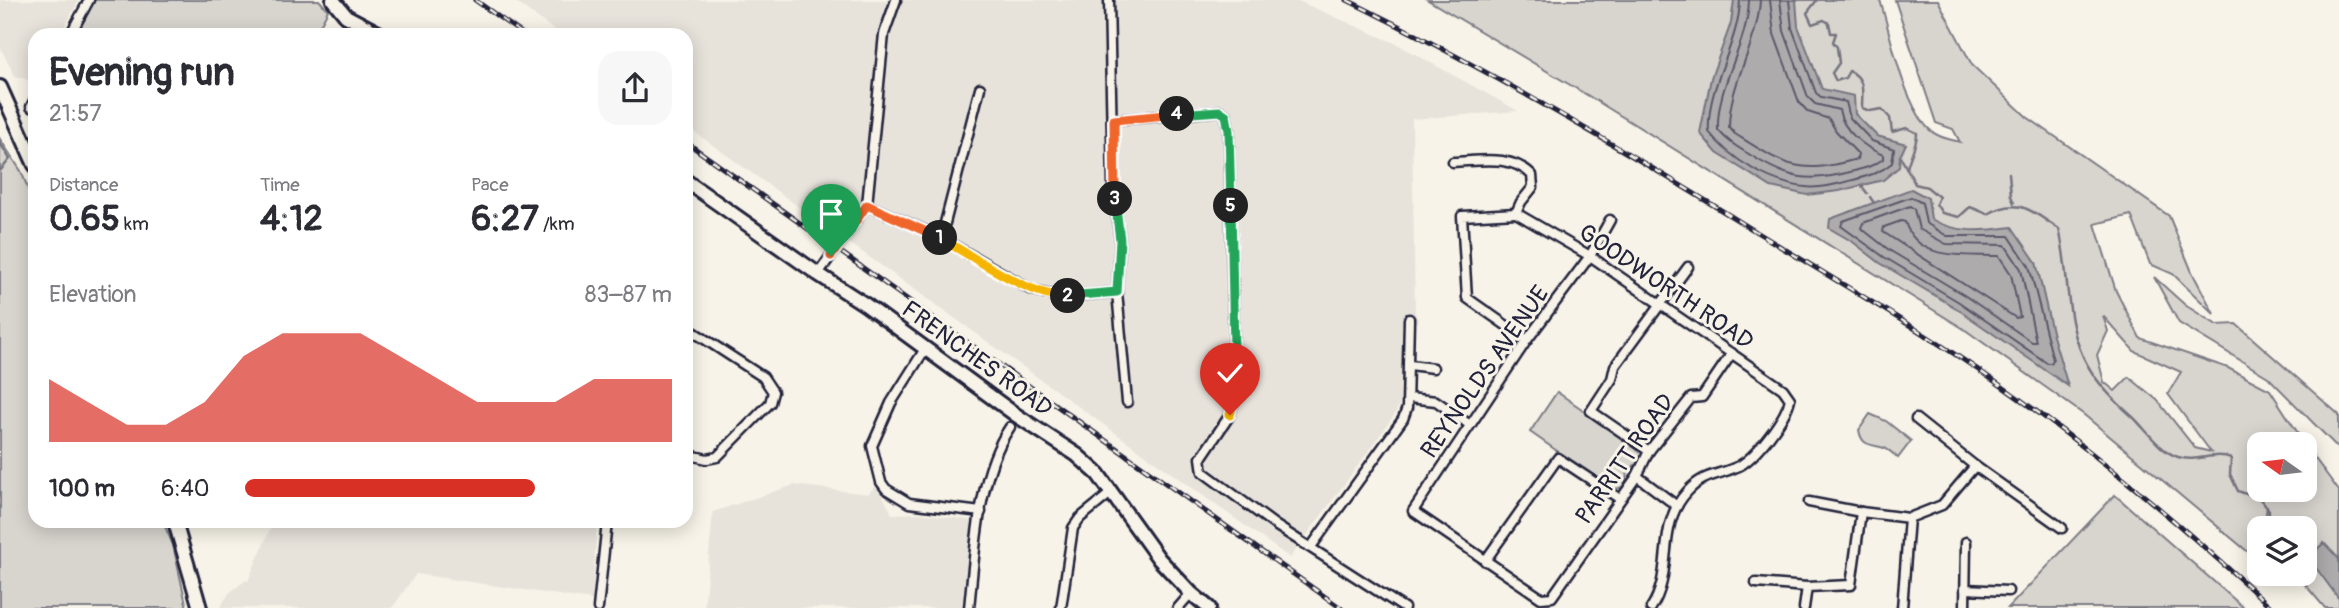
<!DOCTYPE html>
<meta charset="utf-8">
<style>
body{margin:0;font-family:Pangolin,sans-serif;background:#f7f7f7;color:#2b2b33;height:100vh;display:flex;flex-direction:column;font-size:26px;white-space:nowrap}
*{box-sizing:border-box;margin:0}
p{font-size:23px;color:#7c7c81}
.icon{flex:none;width:38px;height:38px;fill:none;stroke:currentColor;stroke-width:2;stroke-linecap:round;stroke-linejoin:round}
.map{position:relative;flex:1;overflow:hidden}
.details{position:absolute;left:28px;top:28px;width:665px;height:500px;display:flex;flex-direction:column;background:#fff;border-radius:21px;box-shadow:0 4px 18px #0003}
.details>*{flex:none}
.needle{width:46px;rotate:284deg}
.fabs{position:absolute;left:2247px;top:432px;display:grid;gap:14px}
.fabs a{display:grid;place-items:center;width:70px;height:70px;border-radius:14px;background:#fff;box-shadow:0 4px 18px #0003;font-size:35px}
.pin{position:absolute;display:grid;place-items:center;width:60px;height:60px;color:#fff;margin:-72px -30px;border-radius:50% 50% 50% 0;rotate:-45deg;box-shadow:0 0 7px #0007}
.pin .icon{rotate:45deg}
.km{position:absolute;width:35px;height:35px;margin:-18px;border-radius:50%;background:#222;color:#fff;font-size:19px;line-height:35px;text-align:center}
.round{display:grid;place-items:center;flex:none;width:74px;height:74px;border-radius:21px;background:#f7f7f7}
.head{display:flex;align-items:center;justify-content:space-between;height:119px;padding:0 21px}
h1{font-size:38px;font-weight:700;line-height:52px}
.figures{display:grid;grid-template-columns:repeat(3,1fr);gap:10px;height:119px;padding:7px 21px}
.figures div{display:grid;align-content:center}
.figures b{font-size:35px;font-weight:700}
.figures small{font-size:19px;font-weight:400}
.figures p{font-size:19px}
.chart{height:196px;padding:14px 21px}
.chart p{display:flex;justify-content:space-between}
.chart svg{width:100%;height:126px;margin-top:7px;fill:#d93025;opacity:.7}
ul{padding:0 21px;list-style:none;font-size:23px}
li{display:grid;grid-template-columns:112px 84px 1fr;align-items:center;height:52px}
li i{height:18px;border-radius:9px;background:#d93025}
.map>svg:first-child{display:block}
</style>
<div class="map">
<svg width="2339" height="608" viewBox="0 0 2339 608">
<rect width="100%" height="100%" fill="#f7f3e8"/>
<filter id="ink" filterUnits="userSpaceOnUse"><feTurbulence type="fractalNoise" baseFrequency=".0143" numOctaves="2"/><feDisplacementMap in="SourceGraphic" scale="14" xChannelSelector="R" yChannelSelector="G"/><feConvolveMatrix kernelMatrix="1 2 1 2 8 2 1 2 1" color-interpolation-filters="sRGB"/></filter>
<g filter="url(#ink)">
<!-- built -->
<g fill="#e7e3db">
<polygon points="0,0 79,0 60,35 35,35 34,84 23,78 16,78 0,47"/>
<polygon points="513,0 1296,0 1397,44 1518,111 1412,119 1415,313 1419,322 1402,323 1402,398 1395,414 1368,452 1290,558 686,126 686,35 561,35"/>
<polygon points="877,484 892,514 921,513 975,521 965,608 704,608 713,512 794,485 868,494"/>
<polygon points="273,522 597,522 592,600 416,574 392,608 220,608 229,593 246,580 248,581"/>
</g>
<!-- green -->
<g fill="#d8d5cf" stroke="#7d7c85" stroke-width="2" fill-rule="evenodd">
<polygon points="94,0 319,0 328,10 315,35 74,35"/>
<path d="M1428,0H1880C1892,39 1901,94 1926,126C1935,137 1948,139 1960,142L1953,129L1936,123L1895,0H1938L1972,65L2027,117L2169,216L2192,272L2214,314L2173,274L2150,264L2131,215L2095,224L2116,291L2140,338L2228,368L2270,390L2305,444H2259V490H2305V445L2339,491V608H2325L2296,574H2305V528H2271L2267,505L2264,528H2259V561L2083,414L1964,329L1592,98ZM2103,316L2134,351L2181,372L2168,394L2211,452L2195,448L2157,400L2129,377L2115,391L2104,382L2097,355L2108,331Z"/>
<polygon points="0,139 21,171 35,206 35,522 163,522 173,545 187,608 0,608"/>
<polygon points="2154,277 2185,305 2217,325 2236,324 2337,413 2339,415 2339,449 2268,377 2179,323"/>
<path d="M1557,392L1642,450C1643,462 1636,462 1630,470C1626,474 1626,482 1623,487L1613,490L1530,432Z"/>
<path d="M1870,414L1886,421L1911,441L1898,458C1894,455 1889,449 1884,448C1871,444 1862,447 1859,430Z"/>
<polygon points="2115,495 2244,608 2008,608"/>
</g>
<!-- water -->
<g fill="#aeabad" stroke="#76747f" stroke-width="2">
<polygon points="1734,0 1796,0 1798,26 1822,89 1854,96 1855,114 1877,136 1906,144 1900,156 1899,167 1883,180 1839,191 1807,195 1771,187 1717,153 1700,133 1711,78 1731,23"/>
<path d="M1911,189L1928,198L1931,219C1958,234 1982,231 2012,227L2036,262L2053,336L2068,386L1956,308L1880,263L1853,242L1829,228L1830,219Z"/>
<polygon points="2324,543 2339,559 2339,599 2308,557"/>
</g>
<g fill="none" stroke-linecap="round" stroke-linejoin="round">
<!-- shore -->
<g stroke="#5a5969" stroke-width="2">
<path d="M1740,0C1739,45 1706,86 1709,132C1731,160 1770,183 1805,187C1820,189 1839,184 1853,180C1868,176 1880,173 1892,163L1894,149L1872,141L1850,118L1846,102L1821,97L1816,93L1792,28L1789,0"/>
<path d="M1749,0C1748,45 1716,85 1718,130C1728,142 1739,148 1752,156C1790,180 1810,183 1854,171C1865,168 1874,166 1883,159V155C1864,147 1843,131 1839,110L1815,104L1808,97L1784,31L1780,0"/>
<path d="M1760,0C1758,44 1729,83 1729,127L1735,134C1785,165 1797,176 1857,159L1858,154L1836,131L1829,119L1808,112L1799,102L1774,34L1770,0"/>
<polygon points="1911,197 1922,203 1926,223 1947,236 2009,236 2029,266 2053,360 2051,363 2047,363 1959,302 1884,257 1841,226 1843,221"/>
<polygon points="1910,206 1914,209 1919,229 1946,244 2005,245 2021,269 2036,342 2032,342 1964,295 1889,250 1861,228 1863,223"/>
<path d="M1901,221L1905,222C1918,263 1967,254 1999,256L2011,274L2020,317L2016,318L1883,232L1884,227Z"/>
</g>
<!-- stream -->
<g stroke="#76747f" stroke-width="2.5">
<path d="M1817,0L1807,13L1812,24L1824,20L1829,23L1831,33H1836L1833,42L1837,47L1839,63L1832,73L1836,81L1845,78L1849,71C1866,78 1862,92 1862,108L1870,111L1882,109L1890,118L1892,132L1907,128L1917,133C1917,146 1909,156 1907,169"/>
<polyline points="0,143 10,159 0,171"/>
<path d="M1900,156L1915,184L1927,187L1939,197L1936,204L1942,213L1959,217L1970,207L1988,214C2019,196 2033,212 2059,229C2070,273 2064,326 2088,366C2100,387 2116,402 2134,418C2147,431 2160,451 2178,457C2197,463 2214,451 2231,458L2230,474L2238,491L2260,499L2269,510L2268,528"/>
<polyline points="2009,173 2011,196 2014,203"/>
<polyline points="1861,185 1867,193"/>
<polyline points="1870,197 1874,203"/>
</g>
<!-- street casing -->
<g stroke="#22223b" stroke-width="13">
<g id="street">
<polyline points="1109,0 1113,187 1120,240 1117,292 1127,402"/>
<polyline points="70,35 89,0"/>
<polyline points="31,107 35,99"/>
<polyline points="1113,120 1220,111 1226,115 1229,131 1235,394 1230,415 1201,458 1203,472 1275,525 1404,608"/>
<path d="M1453,162C1480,161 1511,154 1532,175L1533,187L1521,202L1516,213L1590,256L1783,389L1790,399C1786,418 1756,457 1739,466C1718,476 1704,473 1687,492C1655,527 1675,572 1651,608"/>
<polyline points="867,205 937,236 1030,289 1061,297 1117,292"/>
<polyline points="1516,213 1462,216 1467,298 1527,340"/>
<polyline points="1610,220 1590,256 1527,340 1413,511 1541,598 1552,597 1637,476 1649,451 1691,398 1702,397 1732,353"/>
<polyline points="937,236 945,223 980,88"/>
<polyline points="818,274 867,205 884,34 896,0"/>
<polyline points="686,327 763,377 773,392 770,403 717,457 707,459 686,454"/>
<polyline points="925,349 891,403 872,446 881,482 886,489 909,503 981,512"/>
<polyline points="1410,365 1433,368"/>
<polyline points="1409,398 1436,401 1470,425"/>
<polyline points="1916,419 1975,466 2062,528"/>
<polyline points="1649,451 1591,411 1612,379 1615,366 1688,267"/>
<polyline points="1637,476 1677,506"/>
<polyline points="1809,502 1861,512"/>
<polyline points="1311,547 1403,419 1407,408 1409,319"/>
<polyline points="1485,561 1558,458 1620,499"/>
<polyline points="1756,583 1807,587"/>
<polyline points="1965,589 2008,591"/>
<polyline points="598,608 607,522"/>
<path d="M969,608C975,551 978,474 1010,427"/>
<polyline points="1061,608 1073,528 1080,518 1112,492"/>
<polyline points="1178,608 1191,593"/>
<polyline points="1804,608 1807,587 1851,585 1861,512 1909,518"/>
<polyline points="1902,608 1909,518 1942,505 1975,466"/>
<polyline points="1965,608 1966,542"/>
</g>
</g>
<!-- secondary casing -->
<g stroke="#22223b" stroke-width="18">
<g id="secondary">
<polyline points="333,0 346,16 382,35"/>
<polyline points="686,181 818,274 866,305 1016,415 1077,455 1098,474 1159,559 1191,593 1209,608"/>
</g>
</g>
<!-- primary casing -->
<g stroke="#22223b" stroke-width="18">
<g id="primary">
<polyline points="0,87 35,165"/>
<polyline points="175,522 200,608"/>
</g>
</g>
<!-- street -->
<use href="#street" stroke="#f7f3e8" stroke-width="8"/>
<!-- secondary -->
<use href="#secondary" stroke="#f7f3e8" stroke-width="12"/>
<!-- primary -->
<use href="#primary" stroke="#f7f3e8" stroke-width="12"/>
<!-- rail casing -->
<g stroke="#22223b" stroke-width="5">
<g id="rail">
<polyline points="475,0 524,35"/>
<path d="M1347,0C1488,69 1622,148 1755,231C1823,273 1893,313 1959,357C2071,431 2174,518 2272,608"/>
<polyline points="686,142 1341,608"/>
</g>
</g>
<!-- rail -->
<use href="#rail" stroke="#f7f3e8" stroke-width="2.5" stroke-dasharray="8" stroke-linecap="butt"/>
</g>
</g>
<g fill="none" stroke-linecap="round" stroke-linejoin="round" filter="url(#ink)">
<!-- split-1 casing -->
<g stroke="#fff" stroke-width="14">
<polyline id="split-1" points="831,256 867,205 940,238"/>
</g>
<!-- split-2 casing -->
<g stroke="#fff" stroke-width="14">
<path id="split-2" d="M940,238C971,255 1034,300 1068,296"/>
</g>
<!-- split-3 casing -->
<g stroke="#fff" stroke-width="14">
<polyline id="split-3" points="1068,296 1117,292 1120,240 1115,199"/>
</g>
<!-- split-4 casing -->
<g stroke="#fff" stroke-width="14">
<polyline id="split-4" points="1115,199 1114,120 1177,114"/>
</g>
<!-- split-5 casing -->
<g stroke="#fff" stroke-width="14">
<polyline id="split-5" points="1177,114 1220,111 1226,115 1229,131 1231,206"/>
</g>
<!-- split-6 casing -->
<g stroke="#fff" stroke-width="14">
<polyline id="split-6" points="1231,206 1234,349"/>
</g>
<!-- split-7 casing -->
<g stroke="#fff" stroke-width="14">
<polyline id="split-7" points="1230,415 1235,394 1234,349"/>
</g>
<!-- split-1 -->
<use href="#split-1" stroke="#f0652b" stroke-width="9"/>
<!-- split-2 -->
<use href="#split-2" stroke="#f5b400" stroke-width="9"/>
<!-- split-3 -->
<use href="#split-3" stroke="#22a559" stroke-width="9"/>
<!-- split-4 -->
<use href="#split-4" stroke="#f0652b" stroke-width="9"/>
<!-- split-5 -->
<use href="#split-5" stroke="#22a559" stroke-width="9"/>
<!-- split-6 -->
<use href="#split-6" stroke="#22a559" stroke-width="9"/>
<!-- split-7 -->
<use href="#split-7" stroke="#f5b400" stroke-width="9"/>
</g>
<g text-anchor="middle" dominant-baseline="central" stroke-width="6" stroke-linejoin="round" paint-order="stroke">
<!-- street labels -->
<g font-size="24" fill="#22223b" stroke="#f7f3e8">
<text transform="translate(1666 287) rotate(34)">GOODWORTH ROAD</text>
<text transform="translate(977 359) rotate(36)">FRENCHES ROAD</text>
<text transform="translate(1485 372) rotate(-55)">REYNOLDS AVENUE</text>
<text transform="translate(1625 459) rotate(-55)">PARRITT ROAD</text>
</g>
</g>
</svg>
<div class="fabs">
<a><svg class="needle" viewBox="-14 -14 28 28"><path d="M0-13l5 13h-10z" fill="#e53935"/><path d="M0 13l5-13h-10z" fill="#7c7c81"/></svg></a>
<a><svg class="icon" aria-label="layers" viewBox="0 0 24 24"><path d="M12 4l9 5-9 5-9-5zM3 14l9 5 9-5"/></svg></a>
</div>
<div class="pin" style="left:831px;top:256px;background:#1e9e55"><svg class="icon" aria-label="arrive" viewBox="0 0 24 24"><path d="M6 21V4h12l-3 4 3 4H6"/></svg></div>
<div class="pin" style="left:1230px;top:415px;background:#d93025"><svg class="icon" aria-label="check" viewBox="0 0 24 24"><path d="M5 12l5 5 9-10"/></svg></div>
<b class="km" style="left:940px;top:238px">1</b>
<b class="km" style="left:1068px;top:296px">2</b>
<b class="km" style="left:1115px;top:199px">3</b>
<b class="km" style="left:1177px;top:114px">4</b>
<b class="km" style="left:1231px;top:206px">5</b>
<section class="details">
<div class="head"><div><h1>Evening run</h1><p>21:57</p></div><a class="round"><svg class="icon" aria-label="share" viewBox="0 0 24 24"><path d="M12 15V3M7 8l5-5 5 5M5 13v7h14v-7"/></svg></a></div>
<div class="figures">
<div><p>Distance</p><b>0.65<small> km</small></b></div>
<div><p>Time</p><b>4:12</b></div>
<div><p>Pace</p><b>6:27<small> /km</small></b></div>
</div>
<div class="chart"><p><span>Elevation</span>83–87 m</p>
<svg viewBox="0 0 160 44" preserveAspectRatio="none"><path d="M0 44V22L10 30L20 38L30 38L40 30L50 14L60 6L70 6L80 6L90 14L100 22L110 30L120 30L130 30L140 22L150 22L160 22V44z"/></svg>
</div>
<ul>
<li><b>100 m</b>6:40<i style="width:68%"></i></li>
</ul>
</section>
</div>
